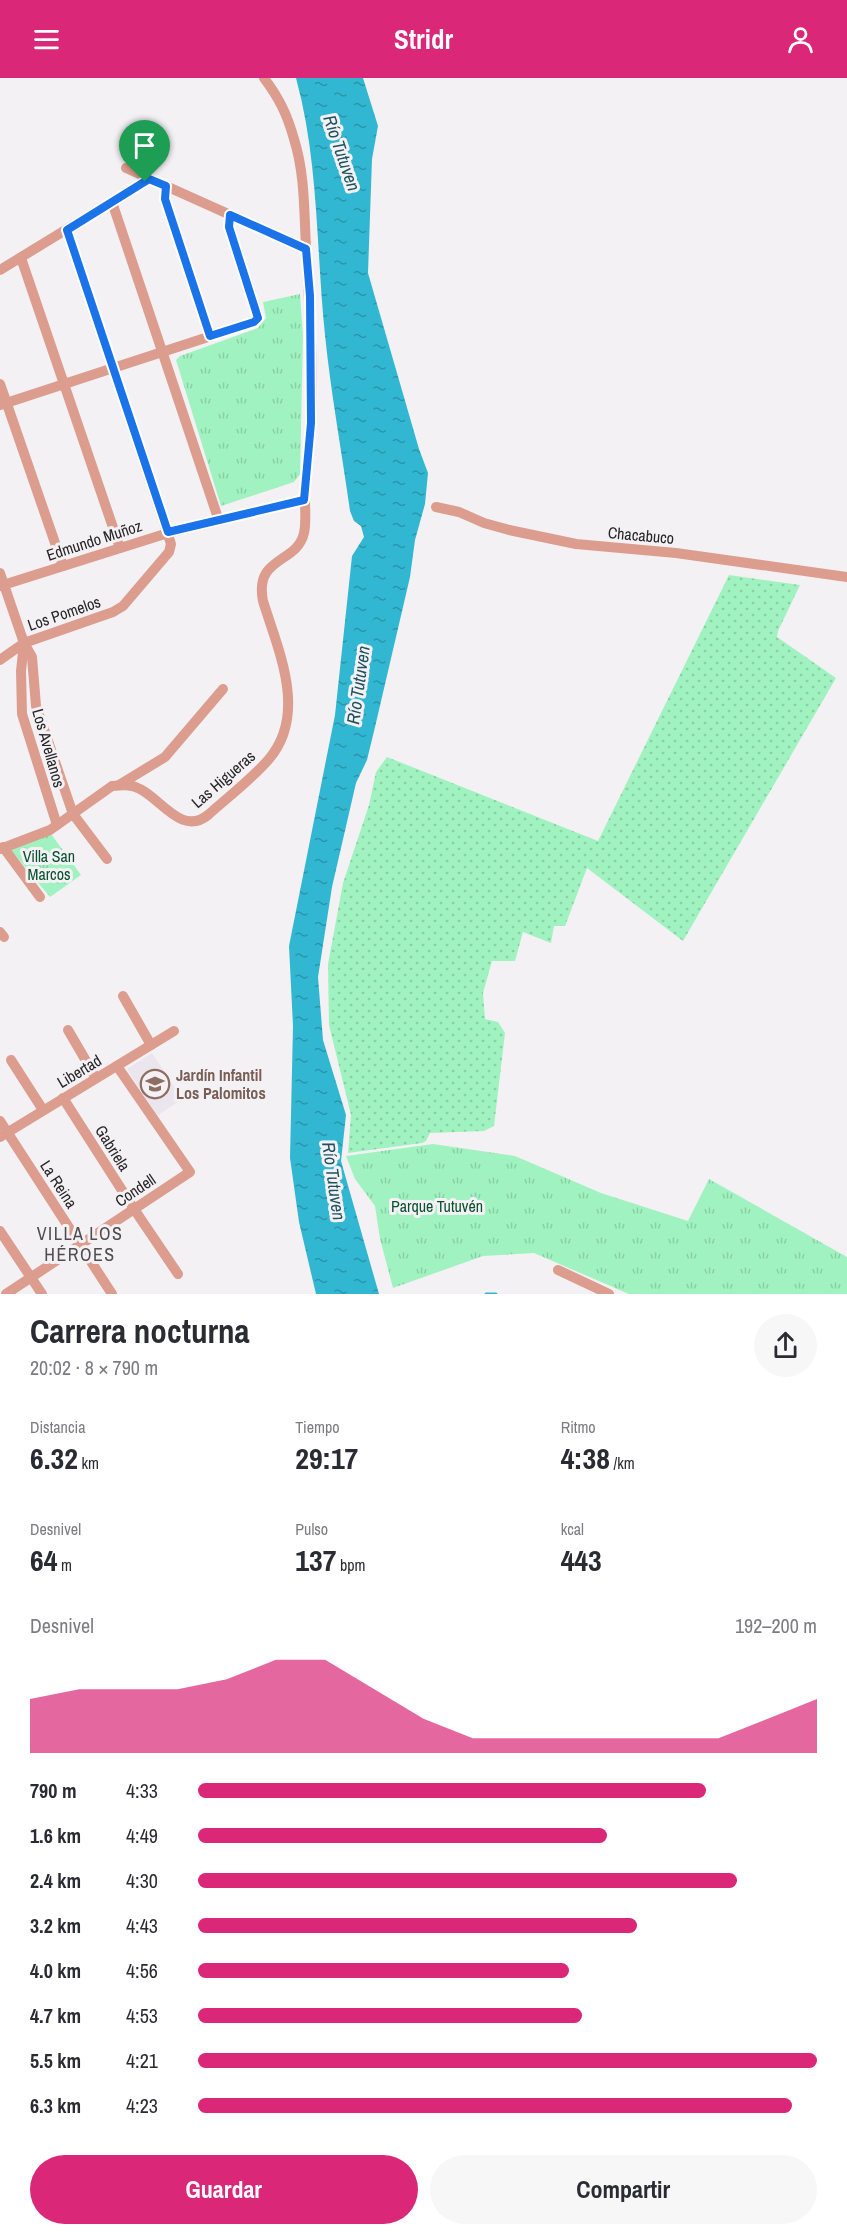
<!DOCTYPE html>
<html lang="es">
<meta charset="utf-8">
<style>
body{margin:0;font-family:"Archivo Narrow",sans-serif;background:#f7f7f7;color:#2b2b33;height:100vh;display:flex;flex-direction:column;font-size:22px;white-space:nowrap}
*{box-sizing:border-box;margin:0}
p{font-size:20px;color:#7c7c81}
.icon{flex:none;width:33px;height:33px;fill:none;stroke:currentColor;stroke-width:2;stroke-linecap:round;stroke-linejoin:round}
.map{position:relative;height:1216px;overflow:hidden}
.sheet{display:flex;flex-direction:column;background:#fff;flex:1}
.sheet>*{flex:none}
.pin{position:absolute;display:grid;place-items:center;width:51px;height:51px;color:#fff;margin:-62px -26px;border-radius:50% 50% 50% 0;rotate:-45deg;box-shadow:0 0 6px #0007}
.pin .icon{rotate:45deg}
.round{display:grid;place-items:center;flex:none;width:63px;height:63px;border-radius:32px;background:#f7f7f7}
.summary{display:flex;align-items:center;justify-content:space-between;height:102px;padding:0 30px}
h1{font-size:33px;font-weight:700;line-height:45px}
.stats{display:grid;grid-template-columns:repeat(3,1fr);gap:9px;height:102px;padding:6px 30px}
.stats div{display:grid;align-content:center}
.stats b{font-size:30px;font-weight:700}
.stats small{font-size:16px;font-weight:400}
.stats p{font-size:16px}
.chart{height:168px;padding:12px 30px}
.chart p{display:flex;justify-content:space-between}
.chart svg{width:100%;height:108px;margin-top:6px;fill:#db2777;opacity:.7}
.primary-button{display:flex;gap:12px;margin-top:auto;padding:12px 30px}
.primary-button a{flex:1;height:69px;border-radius:36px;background:#db2777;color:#fff;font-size:24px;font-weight:700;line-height:69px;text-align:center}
.primary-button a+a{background:#f7f7f7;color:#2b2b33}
ul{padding:0 30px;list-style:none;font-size:20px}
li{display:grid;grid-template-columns:96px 72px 1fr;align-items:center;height:45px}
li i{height:15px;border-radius:8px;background:#db2777}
header{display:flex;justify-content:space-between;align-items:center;height:78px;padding:0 30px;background:#db2777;color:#fff;font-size:27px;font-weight:700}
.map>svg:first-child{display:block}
</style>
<header><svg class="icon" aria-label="menu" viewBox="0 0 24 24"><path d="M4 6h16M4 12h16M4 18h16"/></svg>Stridr<svg class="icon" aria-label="person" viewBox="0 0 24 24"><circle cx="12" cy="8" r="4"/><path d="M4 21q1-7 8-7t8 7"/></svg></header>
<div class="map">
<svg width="847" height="1216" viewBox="0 0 847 1216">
<defs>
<pattern id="grass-dots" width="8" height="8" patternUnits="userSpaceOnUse" patternTransform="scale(1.5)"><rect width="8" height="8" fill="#a0f3c0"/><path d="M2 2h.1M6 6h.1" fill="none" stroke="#8ad0a5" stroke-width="1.8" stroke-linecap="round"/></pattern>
<pattern id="park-tufts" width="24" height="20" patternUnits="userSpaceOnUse" patternTransform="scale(1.5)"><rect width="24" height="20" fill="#a0f3c0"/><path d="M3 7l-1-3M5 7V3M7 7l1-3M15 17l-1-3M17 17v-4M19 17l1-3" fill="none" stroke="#8ad0a5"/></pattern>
<pattern id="water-ripples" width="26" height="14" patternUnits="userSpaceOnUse" patternTransform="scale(1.5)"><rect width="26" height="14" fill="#32b7d2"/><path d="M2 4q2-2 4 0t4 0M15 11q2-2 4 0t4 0" fill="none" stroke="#2a95aa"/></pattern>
</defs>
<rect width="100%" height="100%" fill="#f3f1f4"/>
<!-- built -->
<polygon fill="#ebe5ee" points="152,975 182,1021 157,1038 127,991"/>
<!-- grass -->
<polygon fill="url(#grass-dots)" points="729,497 800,507 778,553 777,559 836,600 683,863 587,790 565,848 554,848 551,865 523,854 515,883 492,883 483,915 485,941 498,944 505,955 494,1048 484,1053 430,1055 426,1063 422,1065 348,1075 351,1037 329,947 328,886 343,805 369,727 376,694 387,679 598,763"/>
<!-- park -->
<g fill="url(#park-tufts)">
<polygon points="300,216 303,258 300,396 294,404 221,428 176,282 180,278 258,250 266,240 263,224"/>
<polygon points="51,756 81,797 50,819 10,771"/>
<polygon points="433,1066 515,1078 601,1115 688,1143 709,1101 847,1179 847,1216 629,1216 534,1175 483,1178 393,1210 380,1161 375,1128 355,1101 346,1078"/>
</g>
<!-- water -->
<path fill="url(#water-ripples)" d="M296,0H363L378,48L372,81L368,195L419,371L428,395L425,426L415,462L410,499L375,649L367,682L356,705L332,809L318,899L323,962L346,1037L341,1083L379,1216H316L299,1144L290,1080L293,948L289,868L335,637L352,478L364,459L361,448L354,443L350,433C342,375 331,316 325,257C316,171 319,84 296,0Z"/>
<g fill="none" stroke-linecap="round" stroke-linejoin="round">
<!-- stream -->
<polyline stroke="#32b7d2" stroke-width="3" points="486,1216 496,1216"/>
<!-- street -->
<g stroke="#dc9d8e" stroke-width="10">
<polyline points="126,90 306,171"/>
<polyline points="166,108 165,121 210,259"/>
<polyline points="112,124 219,443"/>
<polyline points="21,180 120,470"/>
<polyline points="0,192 149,101"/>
<polyline points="0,306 63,488"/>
<polyline points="0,327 254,244 258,240 257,234 229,149 230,137"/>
<polyline points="436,429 459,434 484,445 509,452 576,466 676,475 847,499"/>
<polyline points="0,495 24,565 32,579 36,628 73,736 107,781"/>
<polyline points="0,508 168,455 304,422"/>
<polyline points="24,565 21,593 22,636 57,747"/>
<polyline points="0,582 24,565 113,534 123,528 169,474 171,466 67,152"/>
<polyline points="119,707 165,679 223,611"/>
<polyline points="3,769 40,819"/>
<path d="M0,771L50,752L112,708C122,707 131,706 140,711C162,722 182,758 208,737C228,719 252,701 269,681C308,635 278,572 263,523C254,478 297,486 304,455C307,442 304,423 305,409C307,388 310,367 311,346C314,287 309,227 306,169C304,133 305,96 294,61C287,36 279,20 264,0"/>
<polyline points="0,854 4,859"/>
<polyline points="123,918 151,967"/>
<polyline points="68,952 96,1000"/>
<polyline points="11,982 43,1032"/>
<polyline points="63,1020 134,1131 178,1196"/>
<polyline points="0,1043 112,1216"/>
<polyline points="0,1059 174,953"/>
<polyline points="0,1153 42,1216"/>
<polyline points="558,1192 609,1216"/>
<polyline points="6,1216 190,1094 117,988"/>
</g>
</g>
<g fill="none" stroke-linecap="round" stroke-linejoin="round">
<!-- route casing -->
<g stroke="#fff" stroke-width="12">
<polygon id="route" points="149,101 166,108 165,121 210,258 254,244 258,240 229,149 230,137 306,171 310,218 311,345 304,422 168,454 67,152"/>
</g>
<!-- route -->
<use href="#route" stroke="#1a73e8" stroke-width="8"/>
</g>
<!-- icons -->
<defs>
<g id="school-ring" transform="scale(1.5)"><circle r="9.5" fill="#f3f1f4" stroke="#8d6e63" stroke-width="1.5"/><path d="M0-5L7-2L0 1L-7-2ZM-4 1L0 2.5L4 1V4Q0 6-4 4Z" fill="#8d6e63"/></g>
</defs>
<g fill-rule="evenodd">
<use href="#school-ring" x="155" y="1006"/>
</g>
<g text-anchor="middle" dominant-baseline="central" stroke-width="6" stroke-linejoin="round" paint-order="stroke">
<!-- street labels -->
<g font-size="16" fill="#272627" stroke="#f3f1f4">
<text transform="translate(641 457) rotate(5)">Chacabuco</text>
<text transform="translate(94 462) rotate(-18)">Edmundo Muñoz</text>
<text transform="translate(64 535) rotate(-19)">Los Pomelos</text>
<text transform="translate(49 670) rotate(74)">Los Avellanos</text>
<text transform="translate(223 701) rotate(-41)">Las Higueras</text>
<text transform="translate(79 993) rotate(-31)">Libertad</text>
<text transform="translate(113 1070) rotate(58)">Gabriela</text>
<text transform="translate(59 1106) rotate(57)">La Reina</text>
<text transform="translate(135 1112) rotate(-34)">Condell</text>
</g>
<!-- park labels -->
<g font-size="16" fill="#095130" stroke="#f3f1f4">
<text x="49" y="778">Villa San<tspan x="49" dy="18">Marcos</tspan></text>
<text x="437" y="1128">Parque Tutuvén</text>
</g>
<!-- education labels -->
<g font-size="16" font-weight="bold" fill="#785e54" stroke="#f3f1f4" text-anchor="start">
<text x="176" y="997">Jardín Infantil<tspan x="176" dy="18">Los Palomitos</tspan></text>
</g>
<!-- water labels -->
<g font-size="18" font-style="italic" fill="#1e525e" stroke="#f3f1f4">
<text transform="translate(342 75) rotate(71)">Río Tutuven</text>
<text transform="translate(358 607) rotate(-82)">Río Tutuven</text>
<text transform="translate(334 1103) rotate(82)">Río Tutuven</text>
</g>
<!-- neighbourhood labels -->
<g font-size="18" letter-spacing="1.5" fill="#4e4d4f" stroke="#f3f1f4">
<text x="80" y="1155">VILLA LOS<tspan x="80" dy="21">HÉROES</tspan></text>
</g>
</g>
</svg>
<div class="pin" style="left:145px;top:104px;background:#1e9e55"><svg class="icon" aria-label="arrive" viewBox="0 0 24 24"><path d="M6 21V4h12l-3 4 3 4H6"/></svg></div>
</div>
<section class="sheet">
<div class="summary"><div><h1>Carrera nocturna</h1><p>20:02 · 8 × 790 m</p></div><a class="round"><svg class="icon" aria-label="share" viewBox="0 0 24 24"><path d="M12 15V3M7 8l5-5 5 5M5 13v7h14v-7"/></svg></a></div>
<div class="stats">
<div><p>Distancia</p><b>6.32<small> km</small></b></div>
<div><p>Tiempo</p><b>29:17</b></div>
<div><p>Ritmo</p><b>4:38<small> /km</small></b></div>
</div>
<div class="stats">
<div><p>Desnivel</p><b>64<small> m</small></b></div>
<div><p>Pulso</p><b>137<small> bpm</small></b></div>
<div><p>kcal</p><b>443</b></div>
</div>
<div class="chart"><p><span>Desnivel</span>192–200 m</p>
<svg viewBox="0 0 160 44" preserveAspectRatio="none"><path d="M0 44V22L10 18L20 18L30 18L40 14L50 6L60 6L70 18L80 30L90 38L100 38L110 38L120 38L130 38L140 38L150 30L160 22V44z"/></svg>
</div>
<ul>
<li><b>790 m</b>4:33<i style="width:82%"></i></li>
<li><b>1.6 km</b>4:49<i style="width:66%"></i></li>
<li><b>2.4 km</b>4:30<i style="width:87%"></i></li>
<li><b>3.2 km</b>4:43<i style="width:71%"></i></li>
<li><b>4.0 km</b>4:56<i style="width:60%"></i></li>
<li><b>4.7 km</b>4:53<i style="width:62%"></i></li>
<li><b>5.5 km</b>4:21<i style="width:100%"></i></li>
<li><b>6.3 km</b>4:23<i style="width:96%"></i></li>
</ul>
<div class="primary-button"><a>Guardar</a><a>Compartir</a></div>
</section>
